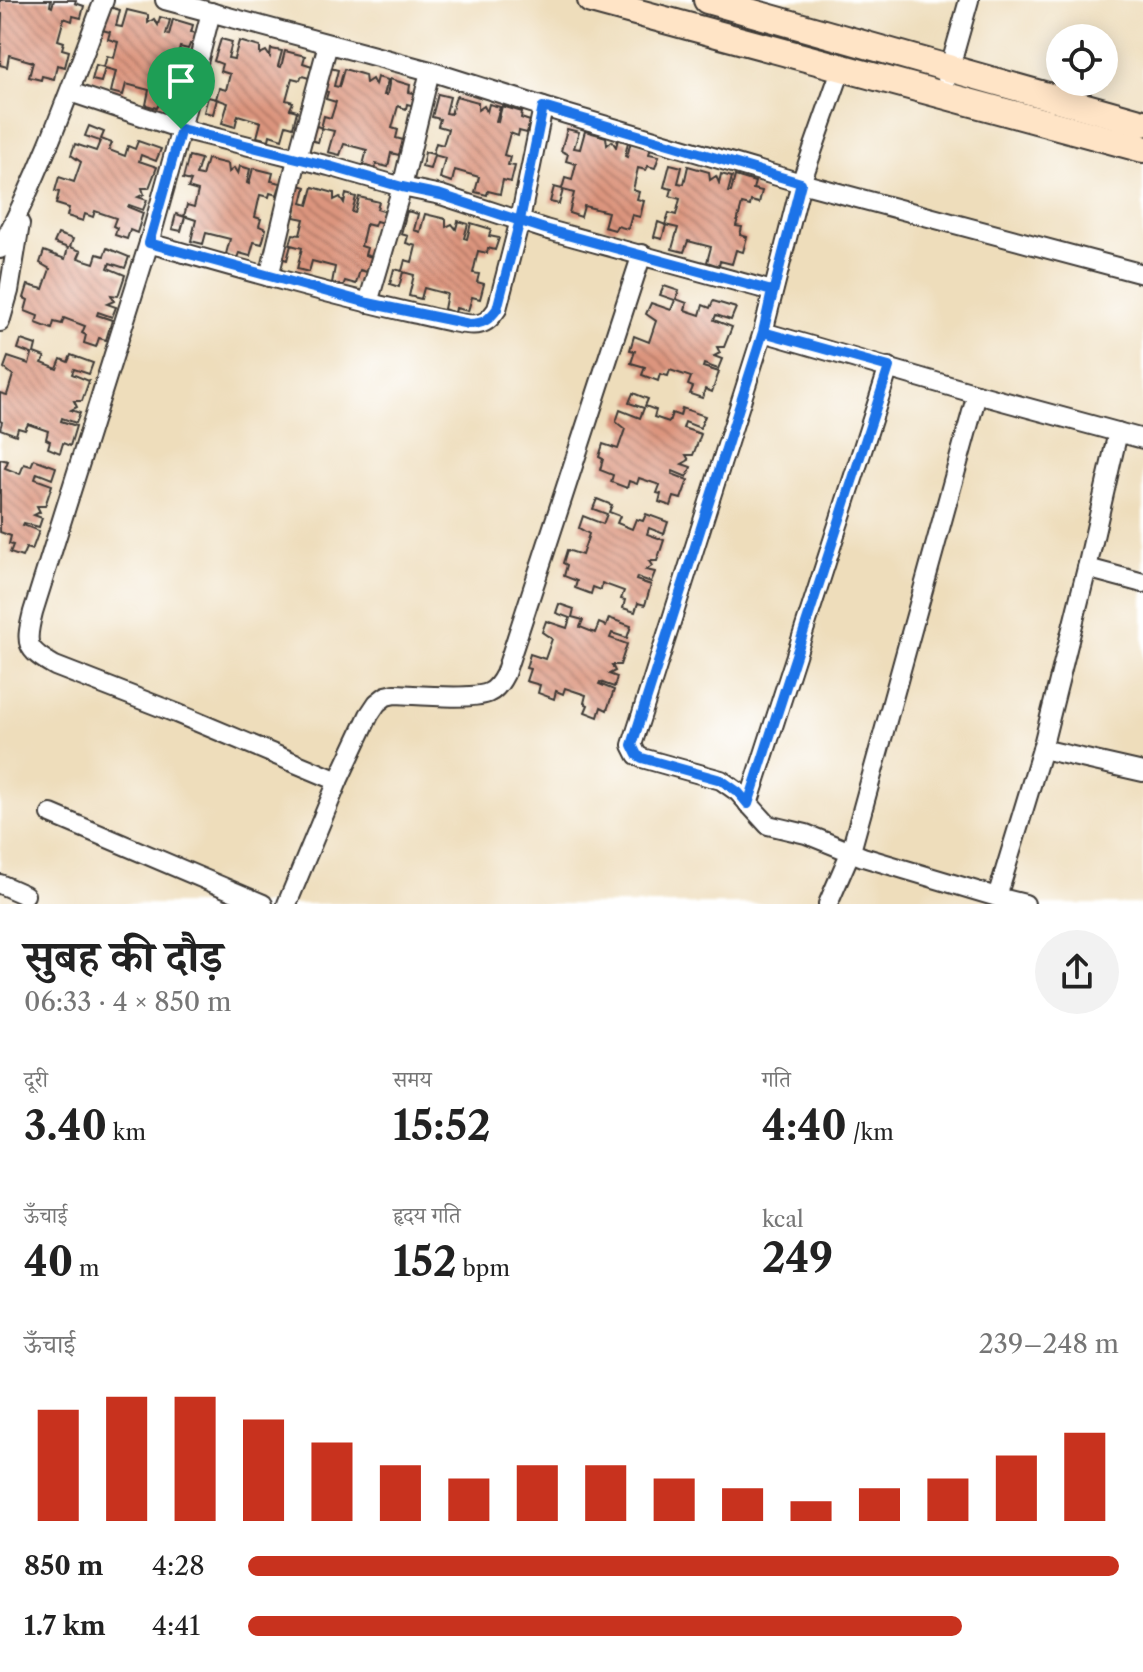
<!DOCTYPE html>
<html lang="hi">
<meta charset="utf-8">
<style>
body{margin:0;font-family:"Libre Caslon Text","Noto Serif Devanagari",serif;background:#f2f2f2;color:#222;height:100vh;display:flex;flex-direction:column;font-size:30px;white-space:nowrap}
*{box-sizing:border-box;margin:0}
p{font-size:26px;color:#767676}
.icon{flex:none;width:44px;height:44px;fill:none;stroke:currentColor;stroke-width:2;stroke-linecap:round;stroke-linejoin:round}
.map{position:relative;height:904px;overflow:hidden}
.panel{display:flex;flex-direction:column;background:#fff;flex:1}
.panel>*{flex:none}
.fabs{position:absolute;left:1046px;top:24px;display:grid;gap:16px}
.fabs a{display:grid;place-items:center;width:72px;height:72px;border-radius:50%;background:#fff;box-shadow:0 4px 20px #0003;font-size:40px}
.pin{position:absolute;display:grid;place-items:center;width:68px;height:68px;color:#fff;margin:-82px -34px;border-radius:50% 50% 50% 0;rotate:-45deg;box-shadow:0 0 8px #0007}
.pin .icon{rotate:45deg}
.round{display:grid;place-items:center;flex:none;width:84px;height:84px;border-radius:42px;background:#f2f2f2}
.head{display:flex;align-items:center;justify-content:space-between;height:136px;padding:0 24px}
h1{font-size:44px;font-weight:700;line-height:60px}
.metrics{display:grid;grid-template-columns:repeat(3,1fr);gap:12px;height:136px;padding:8px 24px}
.metrics div{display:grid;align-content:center}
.metrics b{font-size:40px;font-weight:700}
.metrics small{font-size:22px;font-weight:400}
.metrics p{font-size:22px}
.chart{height:224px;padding:16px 24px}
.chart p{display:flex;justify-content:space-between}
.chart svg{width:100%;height:144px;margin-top:8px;stroke:#c8321e;stroke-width:6}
ul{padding:0 24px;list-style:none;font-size:26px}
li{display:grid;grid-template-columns:128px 96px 1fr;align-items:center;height:60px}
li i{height:20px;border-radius:10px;background:#c8321e}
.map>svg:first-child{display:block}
</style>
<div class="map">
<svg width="1143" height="904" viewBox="0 0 1143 904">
<defs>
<pattern id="building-back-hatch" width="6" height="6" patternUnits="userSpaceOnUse" patternTransform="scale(2)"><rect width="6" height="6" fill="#dc957e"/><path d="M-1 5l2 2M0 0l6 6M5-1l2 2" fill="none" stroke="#b27966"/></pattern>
</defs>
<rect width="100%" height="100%" fill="#fff"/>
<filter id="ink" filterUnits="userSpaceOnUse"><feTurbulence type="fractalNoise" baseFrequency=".0125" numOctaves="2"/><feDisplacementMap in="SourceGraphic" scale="16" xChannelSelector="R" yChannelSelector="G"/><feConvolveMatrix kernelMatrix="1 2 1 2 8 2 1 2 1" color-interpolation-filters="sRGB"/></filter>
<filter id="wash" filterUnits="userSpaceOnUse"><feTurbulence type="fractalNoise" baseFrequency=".006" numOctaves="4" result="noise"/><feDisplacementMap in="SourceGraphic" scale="32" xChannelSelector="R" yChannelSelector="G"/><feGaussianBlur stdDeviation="1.8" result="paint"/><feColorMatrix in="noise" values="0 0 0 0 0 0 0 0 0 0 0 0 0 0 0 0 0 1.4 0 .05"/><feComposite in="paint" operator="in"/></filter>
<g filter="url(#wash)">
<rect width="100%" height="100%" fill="#edb"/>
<g id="blocks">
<!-- building -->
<g fill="url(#building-back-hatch)">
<polygon points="0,0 51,0 50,6 52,7 54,0 76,0 75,3 84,6 81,18 73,16 72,21 64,18 58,40 64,42 62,49 69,51 65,67 57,65 54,79 42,76 41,80 29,77 33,62 9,55 7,67 0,65 2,14 0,13"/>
<polygon points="109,7 120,10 116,26 122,27 127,10 148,15 148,23 154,19 158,25 160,17 170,20 166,34 169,35 173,19 193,25 191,32 201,34 197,46 190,44 188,49 180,47 175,68 181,70 179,78 186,80 181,95 174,93 170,107 159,104 157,108 146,105 149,90 126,84 123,95 111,92 116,71 105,68 101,82 92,80 96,65 104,67 107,56 114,58 118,42 108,39 110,32 102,30"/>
<polygon points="221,39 232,42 228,58 234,59 239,41 260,47 260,54 266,51 270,57 271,49 282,51 278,66 281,67 285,51 305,56 303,63 312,66 309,78 302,76 300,80 292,78 286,100 293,102 290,109 297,111 293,127 286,125 282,139 270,135 269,140 257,137 261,122 238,115 235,127 222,123 228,103 217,99 213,114 204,112 208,97 216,99 219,88 226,90 230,74 220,71 222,64 214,61"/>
<polygon points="326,67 338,70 334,86 339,87 344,69 365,75 366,83 372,79 375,85 377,77 388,80 384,95 387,95 390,79 410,85 409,92 418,94 415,106 407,104 406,109 398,106 392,128 398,130 396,138 403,140 399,155 391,153 388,167 376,164 375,169 363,165 367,150 344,144 340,155 328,152 334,131 321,128 324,116 331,118 336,102 326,99 328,92 320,90"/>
<polygon points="438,94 450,97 446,113 451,114 456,96 478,102 478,110 484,106 487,112 489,104 500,107 496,121 498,122 502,106 522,112 521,118 530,121 527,133 519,131 518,136 510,133 504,155 510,157 508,165 515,166 511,182 503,180 500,194 488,191 487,195 475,192 479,177 455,170 452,182 440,178 445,158 434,155 430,169 422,167 425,152 433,154 436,143 443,145 448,129 438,126 440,119 432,117"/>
<polygon points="314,125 322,128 318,142 309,140"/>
<polygon points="89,126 104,132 101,139 112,143 109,150 125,156 128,146 135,149 138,141 161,149 156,161 141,155 139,161 157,167 149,188 142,188 144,194 138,197 147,200 143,210 129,205 128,207 143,213 137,233 130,230 127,239 115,235 117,228 113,226 116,218 95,211 93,217 85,214 83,221 67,216 69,208 56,204 59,192 55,191 59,177 74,182 81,162 71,155 75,144 96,151 100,141 85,136"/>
<polygon points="567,129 579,132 574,148 580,149 585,131 606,137 607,145 612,141 616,147 618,139 628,142 625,156 627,157 631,141 651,147 649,154 659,156 655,168 648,166 646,170 638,168 633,190 639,192 637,199 644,201 640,217 632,215 628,229 617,226 615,230 604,227 608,212 584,206 581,217 569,213 574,193 563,190 559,204 550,202 554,187 562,189 565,178 572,180 576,164 566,161 568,154 561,151"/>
<polygon points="189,156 201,159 196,175 202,176 207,159 228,164 229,172 234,168 238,174 240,166 250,169 247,183 249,184 253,168 273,173 271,181 281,183 277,195 270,193 269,197 260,195 255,217 261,219 259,226 266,229 262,244 254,242 250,256 239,253 237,258 226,254 230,239 206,233 203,244 191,241 196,220 184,216 187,205 194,207 198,191 188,188 191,181 183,179"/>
<polygon points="670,164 682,167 678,183 684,184 688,166 709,172 710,180 716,176 719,183 721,174 732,177 728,192 731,192 735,176 755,182 753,189 762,191 759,203 751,201 750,206 742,204 736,226 742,227 740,235 747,237 743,252 736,250 732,264 720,261 719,266 707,262 711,247 688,241 684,252 672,249 678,228 665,225 669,213 676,215 680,199 670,196 672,189 664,187"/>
<polygon points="295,184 306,187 302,203 308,205 313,187 334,193 334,200 340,197 344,203 346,194 356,197 352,212 355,213 359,197 379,202 377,209 386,212 383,223 376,221 374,226 366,224 361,246 367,248 365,255 372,257 367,272 360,270 356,284 345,281 343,286 332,283 335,267 312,261 309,272 297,269 302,248 291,245 287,260 278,257 282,243 290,245 293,234 300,235 304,219 294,217 296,209 288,207"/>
<polygon points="407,211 418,214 414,230 420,232 425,214 446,219 446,227 452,224 456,229 458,221 468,224 464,238 467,239 471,223 491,229 489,236 499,238 495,250 488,248 487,253 478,251 473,273 479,274 477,282 484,284 480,299 472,297 468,311 456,308 455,313 444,309 447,294 424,288 421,299 409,296 414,275 403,272 399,287 390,284 394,269 402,271 405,260 412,262 416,246 406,243 408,236 401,234"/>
<polygon points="176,214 185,217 181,231 172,229"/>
<polygon points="658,222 666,225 662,239 654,237"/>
<polygon points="58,234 73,239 70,247 81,251 78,258 94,263 97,254 104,256 107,248 129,257 125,268 110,263 108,268 125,275 118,296 111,295 114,301 107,304 116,307 112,317 98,312 97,315 112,320 106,340 99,338 96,347 84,343 86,335 82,333 85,326 64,318 62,324 54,322 52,329 36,323 38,316 25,311 28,300 24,298 28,285 43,289 50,269 40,263 44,251 65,259 68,248 54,243"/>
<polygon points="664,286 679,291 676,299 687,303 685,310 700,315 703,305 710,308 713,301 736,308 731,320 716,315 714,320 732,327 724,347 717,347 720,353 714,356 722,359 718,369 704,364 703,367 719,372 712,392 705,389 702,398 690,394 693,387 688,385 691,377 670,370 668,376 660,374 658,381 642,375 645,367 631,363 635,351 630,350 634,336 649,342 656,321 646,314 651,303 671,310 675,300 660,295"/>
<polygon points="21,340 36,345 34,353 45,357 42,363 57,369 61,359 68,362 71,355 93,363 89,374 74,369 72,374 89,381 82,401 74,401 77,407 71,410 80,413 76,423 62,418 61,421 76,426 70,446 63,443 60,453 48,448 50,441 46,439 48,431 28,424 25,430 18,428 16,435 0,429 2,422 0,421 0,393 7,395 13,375 4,368 8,357 29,364 32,354 18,349"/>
<polygon points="633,393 648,399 645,406 656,410 654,417 669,422 672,413 680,416 682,408 705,416 700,428 685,422 683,428 701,434 693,455 686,455 689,460 682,464 691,467 687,477 673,471 672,474 688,480 681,499 674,497 671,506 659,502 661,494 657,493 660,485 639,478 637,484 629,481 627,488 611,482 613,475 600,470 603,459 599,457 603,444 618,449 625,429 616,422 620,410 640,418 644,408 629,403"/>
<polygon points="0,459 8,461 5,468 20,474 24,464 31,466 34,459 56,467 52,479 37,473 35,479 52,485 45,506 37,506 40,512 34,515 42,518 39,527 24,523 23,525 39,531 32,550 26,548 22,557 10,553 13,545 9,544 11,536 0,532"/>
<polygon points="597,499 612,505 609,512 620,516 617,523 632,529 636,519 643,521 646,514 668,522 664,534 649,528 647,534 664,540 657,561 649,561 652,566 646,570 655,572 651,582 637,577 636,580 651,585 645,605 638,603 635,612 623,608 625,600 621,599 624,591 602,583 601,590 593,587 591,594 575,588 577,581 564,576 567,565 563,563 567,550 582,555 589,534 579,528 583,516 603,524 607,514 593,509"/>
<polygon points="559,604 574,609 572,617 583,620 580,627 595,633 599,623 606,626 609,618 631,626 627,638 612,633 610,638 627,644 620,665 612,665 615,671 609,674 617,677 614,687 600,682 599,684 614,690 607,710 601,707 598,717 585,712 588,705 584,703 586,695 565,688 563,694 556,691 554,699 538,693 540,685 526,681 530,669 526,668 530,654 545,659 552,639 542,632 546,621 567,628 570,618 556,613"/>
</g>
</g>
</g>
<g filter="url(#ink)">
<use href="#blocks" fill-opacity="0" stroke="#3c3934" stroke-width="2"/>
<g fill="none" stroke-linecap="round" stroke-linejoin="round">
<!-- street casing -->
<g stroke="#3c3934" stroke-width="22">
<g id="street">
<polyline points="165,0 430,71 566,114 801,183 1143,274"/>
<path d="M211,12L181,129L149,243L33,612C25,644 25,649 55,666L176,713L338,781"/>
<polyline points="842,67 801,183 763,332 632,745 637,755 642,758 721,780 738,792 768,825 806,834 863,857 997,897 1025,904"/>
<polyline points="947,78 969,0"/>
<polyline points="70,92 181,129 329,166 402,187 441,195 545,229 772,291"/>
<path d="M149,243C237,268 324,293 412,313C427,316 465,327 479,324C488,322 492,316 497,309L520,220L543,107"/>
<path d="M0,249C42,170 72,84 104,0"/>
<polyline points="269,277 297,159 328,44"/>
<polyline points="368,303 402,187 430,71"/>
<polyline points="0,322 9,291 20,224"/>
<polyline points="763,332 977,394 1143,439"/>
<polyline points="1087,568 1143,583"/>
<polyline points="1042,749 1143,772"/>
<polyline points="748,804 889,367"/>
<polyline points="51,814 263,904"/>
<polyline points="0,884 25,895"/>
<polyline points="997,897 1042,749 1087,568 1118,432"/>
<path d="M287,904L338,781L369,715L377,703L386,696L395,694C417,695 470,700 488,693C496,690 501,682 505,674L642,254"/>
<polyline points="828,904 851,851 977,394"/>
</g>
</g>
<!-- secondary casing -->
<g stroke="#3c3934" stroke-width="30">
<g id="secondary">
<polyline points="591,0 1143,149"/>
<polyline points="707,0 1143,123"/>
</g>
</g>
<!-- street -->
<use href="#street" stroke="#fff" stroke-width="18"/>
<!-- secondary -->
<use href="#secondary" stroke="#ffe4c6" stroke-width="26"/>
</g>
</g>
<g fill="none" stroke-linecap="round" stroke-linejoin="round" filter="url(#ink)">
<!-- route casing -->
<g stroke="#fff" stroke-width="16">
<path id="route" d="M181,129L329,166L402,187L441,195L545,229L772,291L763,332L889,367L748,804L738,792L721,780L642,758L637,755L632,745L763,332L801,183L543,107L520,220L497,309C489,320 483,324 469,324L368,303L149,243L181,129"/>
</g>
<!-- route -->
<use href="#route" stroke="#1a73e8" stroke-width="10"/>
</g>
</svg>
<div class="fabs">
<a><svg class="icon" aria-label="locate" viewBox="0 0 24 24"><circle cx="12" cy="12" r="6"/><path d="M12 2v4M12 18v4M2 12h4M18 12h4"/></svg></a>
</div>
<div class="pin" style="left:181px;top:129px;background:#1e9e55"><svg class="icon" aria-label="arrive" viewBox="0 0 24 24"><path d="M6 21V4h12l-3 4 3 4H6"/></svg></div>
</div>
<section class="panel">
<div class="head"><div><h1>सुबह की दौड़</h1><p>06:33 · 4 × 850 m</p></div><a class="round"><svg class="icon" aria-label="share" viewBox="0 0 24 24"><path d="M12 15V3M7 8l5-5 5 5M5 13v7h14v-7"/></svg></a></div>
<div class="metrics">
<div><p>दूरी</p><b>3.40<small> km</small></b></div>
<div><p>समय</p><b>15:52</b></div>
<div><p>गति</p><b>4:40<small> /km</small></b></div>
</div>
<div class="metrics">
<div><p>ऊँचाई</p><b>40<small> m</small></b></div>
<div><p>हृदय गति</p><b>152<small> bpm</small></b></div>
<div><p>kcal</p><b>249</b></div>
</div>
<div class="chart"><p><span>ऊँचाई</span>239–248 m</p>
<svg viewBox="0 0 160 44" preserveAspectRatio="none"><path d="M5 44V10M15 44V6M25 44V6M35 44V13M45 44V20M55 44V27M65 44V31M75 44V27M85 44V27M95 44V31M105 44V34M115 44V38M125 44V34M135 44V31M145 44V24M155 44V17"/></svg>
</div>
<ul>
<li><b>850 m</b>4:28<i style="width:100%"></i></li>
<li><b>1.7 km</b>4:41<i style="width:82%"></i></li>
</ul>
</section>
